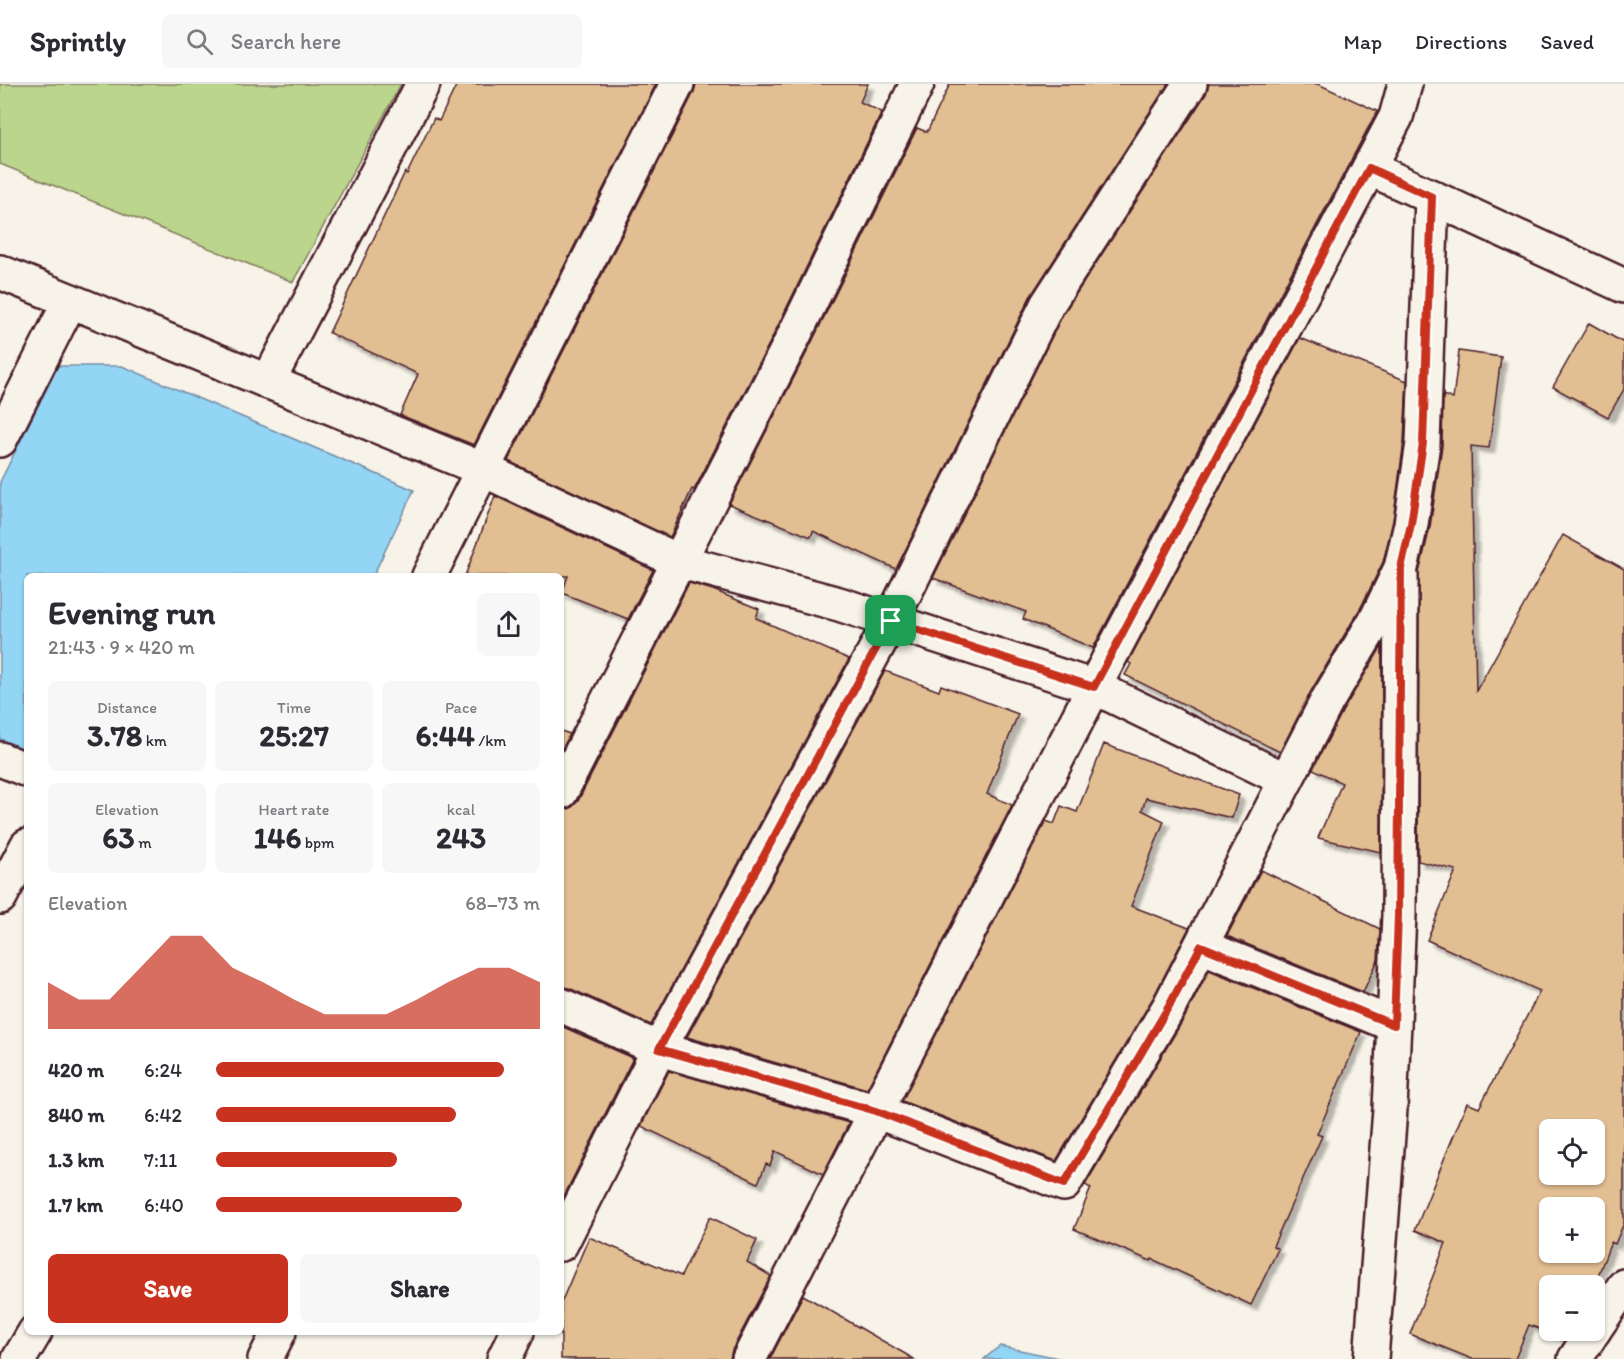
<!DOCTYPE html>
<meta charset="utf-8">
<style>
body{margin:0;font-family:Itim,sans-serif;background:#f7f7f7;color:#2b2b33;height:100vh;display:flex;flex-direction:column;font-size:22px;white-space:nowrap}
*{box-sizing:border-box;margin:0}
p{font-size:20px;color:#7c7c81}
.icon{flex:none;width:33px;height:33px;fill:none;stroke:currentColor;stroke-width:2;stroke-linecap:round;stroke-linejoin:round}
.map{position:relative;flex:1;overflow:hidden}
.details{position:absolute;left:24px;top:489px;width:540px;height:762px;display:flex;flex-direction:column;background:#fff;border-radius:9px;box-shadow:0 2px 4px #0004}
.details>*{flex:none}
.controls{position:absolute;left:1539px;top:1035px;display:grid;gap:12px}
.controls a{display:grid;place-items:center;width:66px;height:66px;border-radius:9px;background:#fff;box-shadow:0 2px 4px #0004;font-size:30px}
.pin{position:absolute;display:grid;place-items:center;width:51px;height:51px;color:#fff;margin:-26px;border-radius:12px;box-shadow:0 3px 9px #0006}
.round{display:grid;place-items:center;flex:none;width:63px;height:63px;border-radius:9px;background:#f7f7f7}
.headline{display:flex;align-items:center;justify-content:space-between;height:102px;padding:0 24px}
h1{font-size:33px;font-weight:800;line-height:45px}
.metrics{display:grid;grid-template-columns:repeat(3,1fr);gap:9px;height:102px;padding:6px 24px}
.metrics div{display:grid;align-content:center;border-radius:9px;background:#f7f7f7;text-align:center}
.metrics b{font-size:30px;font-weight:800}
.metrics small{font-size:16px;font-weight:400}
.metrics p{font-size:16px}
.chart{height:168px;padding:12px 24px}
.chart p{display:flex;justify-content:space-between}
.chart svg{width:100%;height:108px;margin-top:6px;fill:#c8321e;opacity:.7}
.cta{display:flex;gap:12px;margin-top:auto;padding:12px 24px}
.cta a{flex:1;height:69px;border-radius:9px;background:#c8321e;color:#fff;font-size:24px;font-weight:800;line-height:69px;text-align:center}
.cta a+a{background:#f7f7f7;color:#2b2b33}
ul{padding:0 24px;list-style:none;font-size:20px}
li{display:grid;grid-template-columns:96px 72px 1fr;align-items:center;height:45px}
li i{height:15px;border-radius:8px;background:#c8321e}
header{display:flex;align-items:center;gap:36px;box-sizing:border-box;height:84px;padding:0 30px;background:#fff;border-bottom:2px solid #e1e1e2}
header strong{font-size:28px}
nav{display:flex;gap:33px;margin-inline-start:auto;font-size:21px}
.search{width:420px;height:54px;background:#f7f7f7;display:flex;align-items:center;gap:15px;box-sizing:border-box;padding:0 21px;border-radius:9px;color:#7c7c81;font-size:22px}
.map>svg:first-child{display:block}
</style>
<header>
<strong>Sprintly</strong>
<div class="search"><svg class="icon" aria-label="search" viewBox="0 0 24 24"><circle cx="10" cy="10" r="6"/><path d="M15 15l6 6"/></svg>Search here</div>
<nav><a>Map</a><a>Directions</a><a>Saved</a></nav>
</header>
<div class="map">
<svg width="1624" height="1275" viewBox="0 0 1624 1275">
<defs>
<filter id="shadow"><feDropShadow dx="5.5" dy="5.5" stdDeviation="1.5" flood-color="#0004"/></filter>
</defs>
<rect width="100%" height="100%" fill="#f7f3e8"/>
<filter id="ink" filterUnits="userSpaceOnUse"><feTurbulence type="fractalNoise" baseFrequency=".0167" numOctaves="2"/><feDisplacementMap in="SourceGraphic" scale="12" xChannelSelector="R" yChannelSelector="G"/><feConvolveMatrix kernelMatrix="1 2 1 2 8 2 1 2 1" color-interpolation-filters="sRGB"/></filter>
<g filter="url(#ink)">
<!-- green -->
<polygon fill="#bbd58c" stroke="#827a5c" stroke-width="1.5" points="0,0 401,0 293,198 0,80"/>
<!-- water -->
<g fill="#93d5f5" stroke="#768ca4" stroke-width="1.5">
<polygon points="58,282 122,282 414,406 373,492 27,492 27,666 0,655 0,398"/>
<polygon points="1000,1262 1063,1275 984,1275"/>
</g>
<!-- building -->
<g fill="#e2be93" stroke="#4a1f2b" stroke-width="1.5" fill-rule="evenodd" filter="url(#shadow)">
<polygon points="457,0 656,0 474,361 400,331 418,290 329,249 405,88 407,90 434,34 439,37"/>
<polygon points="696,0 868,0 860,18 882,28 771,256 694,406 692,405 670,453 508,377 694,8"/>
<polygon points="950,0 1168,0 1030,213 896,485 813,447 811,453 729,420 805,272 917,44 927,48"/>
<polygon points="1209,0 1318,0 1377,27 1093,564 1023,535 1026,528 933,494 1063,230 1206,10"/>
<polygon points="1589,239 1624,259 1624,305 1608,333 1553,303"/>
<polygon points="1300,254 1407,297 1404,357 1393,437 1383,478 1361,523 1311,607 1280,668 1125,591 1131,580 1128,578"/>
<path d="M1459,267L1501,273L1489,364L1471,362L1476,607L1563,451L1624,485V1139L1615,1160L1611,1158L1594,1202H1550V1246H1571L1566,1255L1529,1241L1515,1275H1472L1410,1250L1446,1159L1415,1146L1467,1019L1479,1024L1540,907L1427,856L1456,786L1418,777L1419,489L1430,443L1442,362L1443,311L1453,315ZM1550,1046H1594V1090H1550ZM1550,1124H1594V1168H1550Z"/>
<polygon points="495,412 653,486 628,535 562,509 568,492 465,492"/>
<polygon points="689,499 713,506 759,525 756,534 849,575 651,941 569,904 561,903 561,727 571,724 578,717"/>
<polygon points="1382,562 1381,768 1318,754 1342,699 1313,685 1343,626"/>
<polygon points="885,587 939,607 941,601 1018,630 987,710 1012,721 867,1005 687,953"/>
<polygon points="561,647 570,650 561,667"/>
<polygon points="1104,660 1239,711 1232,734 1146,714 1142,726 1164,737 1131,822 1189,844 1153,914 1056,1077 902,1017 1046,737 1054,740 1061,722 1077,728"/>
<polygon points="1261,786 1380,845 1378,876 1363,908 1227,852"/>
<polygon points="1209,886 1361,948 1317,1050 1322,1052 1273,1162 1278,1165 1251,1221 1152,1175 1151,1177 1074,1145 1091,1104 1085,1101 1185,933"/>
<polygon points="561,942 633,974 561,1118"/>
<polygon points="669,987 849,1039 823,1090 775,1067 770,1082 766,1080 758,1099 641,1042"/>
<polygon points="710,1133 757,1156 747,1178 771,1192 732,1266 730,1275 561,1275 561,1219 589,1153 681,1192"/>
<polygon points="803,1211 914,1275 770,1275"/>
</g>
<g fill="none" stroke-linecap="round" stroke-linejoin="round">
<!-- minor casing -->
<g stroke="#4a1f2b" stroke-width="38">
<g id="minor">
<polyline points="1369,84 1624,202"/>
<polyline points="0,188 482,385 678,477 839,520 1094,603 1286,696"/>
<polyline points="268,298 423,0"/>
<polyline points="0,356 70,217"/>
<polyline points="429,492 677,0"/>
<polyline points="0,675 27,686"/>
<polyline points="561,708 788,264 917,0"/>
<polyline points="0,813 27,762"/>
<polyline points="1201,862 1394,941"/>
<polyline points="561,921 659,965 876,1027 1064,1100 1169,923 1327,617 1378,532 1401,484 1411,440 1423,359 1432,113"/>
<polyline points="561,1160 659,965 891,537 1047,221 1190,0"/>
<polyline points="1594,1246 1624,1202"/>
<polyline points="19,1275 35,1248"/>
<polyline points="265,1275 279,1248"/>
<polyline points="504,1275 517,1248"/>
<polyline points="749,1275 1094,603 1396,33 1405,0"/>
<polyline points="1371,1275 1390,1025 1399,831 1401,492"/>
<polyline points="1575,1275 1594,1246"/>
</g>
</g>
<!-- minor -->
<use href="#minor" stroke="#f7f3e8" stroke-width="33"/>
</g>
</g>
<g fill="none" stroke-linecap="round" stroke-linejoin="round" filter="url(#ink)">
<!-- route casing -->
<g stroke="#fff" stroke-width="12">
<polygon id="route" points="1369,84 1432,113 1423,359 1411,440 1401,484 1398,831 1394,941 1201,862 1169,922 1064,1100 876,1027 659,965 891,537 1094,603"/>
</g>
<!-- route -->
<use href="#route" stroke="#c8321e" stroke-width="8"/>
</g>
</svg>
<div class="controls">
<a><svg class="icon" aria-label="locate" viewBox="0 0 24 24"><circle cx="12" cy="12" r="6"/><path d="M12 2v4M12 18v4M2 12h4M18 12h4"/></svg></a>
<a>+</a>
<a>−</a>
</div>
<div class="pin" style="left:891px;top:537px;background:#1e9e55"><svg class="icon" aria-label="arrive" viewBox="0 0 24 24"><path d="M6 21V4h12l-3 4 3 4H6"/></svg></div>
<section class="details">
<div class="headline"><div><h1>Evening run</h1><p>21:43 · 9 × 420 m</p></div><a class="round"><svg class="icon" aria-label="share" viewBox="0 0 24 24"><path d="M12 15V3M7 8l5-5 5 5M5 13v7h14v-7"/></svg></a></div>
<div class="metrics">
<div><p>Distance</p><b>3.78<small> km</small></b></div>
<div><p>Time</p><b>25:27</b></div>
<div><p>Pace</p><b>6:44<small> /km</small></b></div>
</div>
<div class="metrics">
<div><p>Elevation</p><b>63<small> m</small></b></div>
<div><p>Heart rate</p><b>146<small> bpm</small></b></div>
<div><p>kcal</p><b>243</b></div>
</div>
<div class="chart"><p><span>Elevation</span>68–73 m</p>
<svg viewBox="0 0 160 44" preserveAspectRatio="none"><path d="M0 44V25L10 32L20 32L30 19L40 6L50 6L60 19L70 25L80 32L90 38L100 38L110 38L120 32L130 25L140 19L150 19L160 25V44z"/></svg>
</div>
<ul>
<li><b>420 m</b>6:24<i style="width:89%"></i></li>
<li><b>840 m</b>6:42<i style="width:74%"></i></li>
<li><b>1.3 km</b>7:11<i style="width:56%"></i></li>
<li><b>1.7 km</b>6:40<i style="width:76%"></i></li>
</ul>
<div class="cta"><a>Save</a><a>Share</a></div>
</section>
</div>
